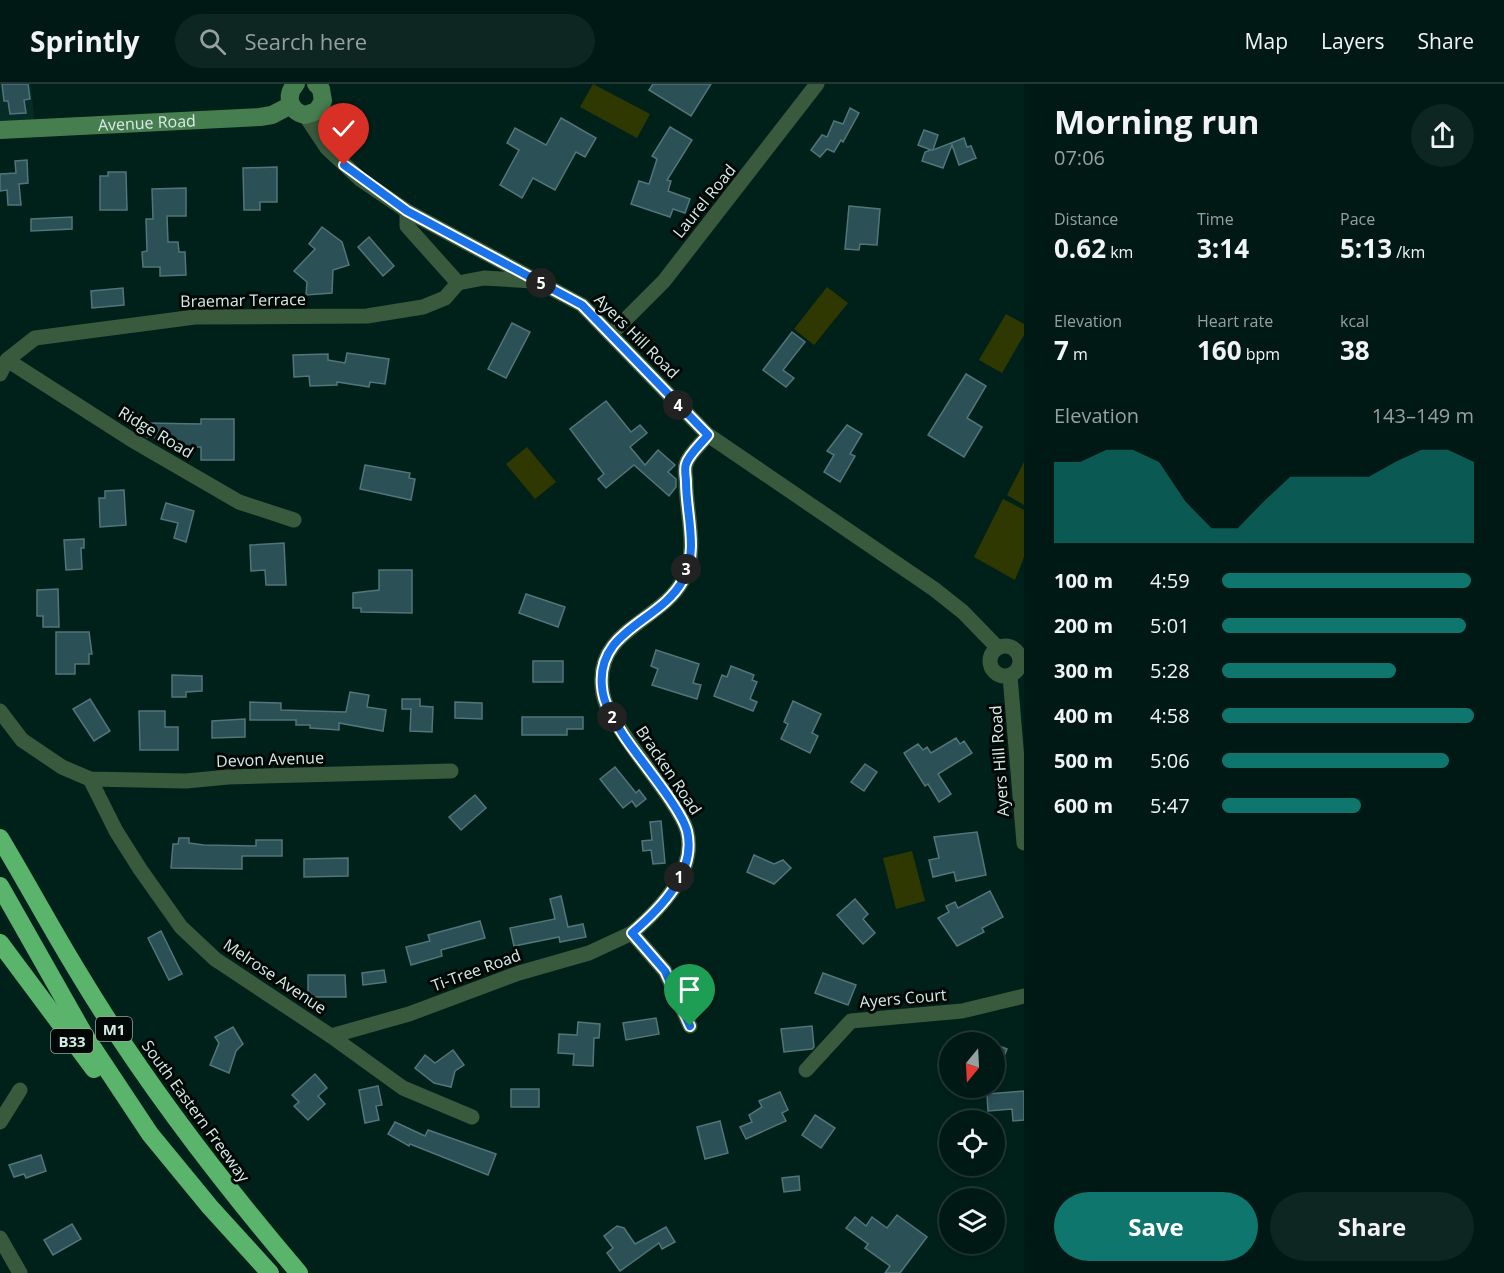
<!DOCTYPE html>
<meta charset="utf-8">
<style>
body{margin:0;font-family:"Open Sans",sans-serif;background:#0e2622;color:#f1f3f6;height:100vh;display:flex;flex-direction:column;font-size:22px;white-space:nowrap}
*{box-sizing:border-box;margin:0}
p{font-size:20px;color:#95a0a0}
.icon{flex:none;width:33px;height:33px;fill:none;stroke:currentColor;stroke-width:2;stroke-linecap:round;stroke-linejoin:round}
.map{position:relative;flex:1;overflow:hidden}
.details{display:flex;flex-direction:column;background:#001914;width:480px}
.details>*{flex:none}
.needle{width:39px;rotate:198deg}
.tools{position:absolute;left:939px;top:948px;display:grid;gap:12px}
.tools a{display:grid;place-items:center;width:66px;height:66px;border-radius:50%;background:#001914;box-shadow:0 3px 9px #0003,0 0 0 2px #223834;font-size:30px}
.pin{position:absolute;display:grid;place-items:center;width:51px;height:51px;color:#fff;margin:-62px -26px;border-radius:50% 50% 50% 0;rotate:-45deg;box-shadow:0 0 6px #0007}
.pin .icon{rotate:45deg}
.km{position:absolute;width:30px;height:30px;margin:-15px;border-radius:50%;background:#222;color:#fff;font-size:16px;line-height:30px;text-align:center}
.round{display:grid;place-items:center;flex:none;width:63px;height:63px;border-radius:32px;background:#0e2622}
.headline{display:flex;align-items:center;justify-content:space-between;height:102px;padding:0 30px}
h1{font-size:33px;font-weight:700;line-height:45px}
.figures{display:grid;grid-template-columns:repeat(3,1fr);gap:9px;height:102px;padding:6px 30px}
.figures div{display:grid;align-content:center}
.figures b{font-size:26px;font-weight:700}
.figures small{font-size:16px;font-weight:400}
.figures p{font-size:16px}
.chart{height:168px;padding:12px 30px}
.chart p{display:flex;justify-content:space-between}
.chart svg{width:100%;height:108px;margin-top:6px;fill:#0f766e;opacity:.7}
.primary-button{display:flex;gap:12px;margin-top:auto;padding:12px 30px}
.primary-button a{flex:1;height:69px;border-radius:36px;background:#0f766e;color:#fff;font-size:24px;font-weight:700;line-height:69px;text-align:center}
.primary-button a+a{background:#0e2622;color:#f1f3f6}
ul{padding:0 30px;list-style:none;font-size:20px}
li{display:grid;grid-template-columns:96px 72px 1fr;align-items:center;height:45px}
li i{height:15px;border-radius:8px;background:#0f766e}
header{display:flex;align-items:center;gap:36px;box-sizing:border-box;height:84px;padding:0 30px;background:#001914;border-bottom:2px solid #223834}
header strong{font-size:28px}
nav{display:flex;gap:33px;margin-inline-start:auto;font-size:21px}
.search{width:420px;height:54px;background:#0e2622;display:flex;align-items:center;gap:15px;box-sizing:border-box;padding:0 21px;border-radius:33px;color:#95a0a0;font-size:22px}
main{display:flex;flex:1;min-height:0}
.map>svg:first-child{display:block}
</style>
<header>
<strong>Sprintly</strong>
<div class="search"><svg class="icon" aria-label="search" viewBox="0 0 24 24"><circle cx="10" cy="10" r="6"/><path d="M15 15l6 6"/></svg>Search here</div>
<nav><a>Map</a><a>Layers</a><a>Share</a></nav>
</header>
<main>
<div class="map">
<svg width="1024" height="1189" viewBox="0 0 1024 1189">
<rect width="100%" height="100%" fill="#00211a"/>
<!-- built -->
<polygon fill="#072c25" points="0,0 31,0 35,44 0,46"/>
<!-- green -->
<g fill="#303801">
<polygon points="593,0 650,30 637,54 580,23"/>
<polygon points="827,203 848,219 814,261 794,245"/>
<polygon points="1006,230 1024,240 1024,251 1002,289 979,276"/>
<polygon points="527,363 556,398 535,415 506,380"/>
<polygon points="1024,378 1024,421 1007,411"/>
<polygon points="1003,415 1024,426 1024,473 1015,496 974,473"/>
<polygon points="912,767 925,817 896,825 883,774"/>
</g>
<!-- building -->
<g fill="#2b5055" stroke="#50767b" stroke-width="1.5">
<polygon points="2,0 28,0 30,15 24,16 26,29 10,30 8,17 4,17"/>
<polygon points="653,0 711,0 691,32 649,6"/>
<polygon points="850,24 859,29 843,58 841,56 834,68 827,65 820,73 811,66 822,51 827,53 834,37 843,40"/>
<polygon points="561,34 596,54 585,73 576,68 555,106 533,94 522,114 500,101 519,66 507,59 515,44 546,61"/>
<polygon points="670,43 692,56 667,96 671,97 668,107 690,115 685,129 673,125 670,133 631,120 639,97 649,100 657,75 652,72"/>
<polygon points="924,46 938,51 933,66 964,54 967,63 971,62 976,74 959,81 952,61 943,84 922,77 925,68 931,66 918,61"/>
<polygon points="27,76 28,99 19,100 21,121 8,121 7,106 0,107 0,90 16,89 15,77"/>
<polygon points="277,83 277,118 260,118 260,126 244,126 243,84"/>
<polygon points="108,88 126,88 127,126 100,126 100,92 108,92"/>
<polygon points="186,104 186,132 167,132 168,158 178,158 179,168 185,168 186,191 160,192 160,183 143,183 142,168 147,167 146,135 153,135 152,105"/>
<polygon points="849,122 880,125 877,161 860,160 859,166 845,165"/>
<polygon points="72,133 72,145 31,147 31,135"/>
<polygon points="322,143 342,158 349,181 333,186 332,209 306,211 307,198 294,187 315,165 309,160"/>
<polygon points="369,153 394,182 383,192 358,163"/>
<polygon points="123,204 124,221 92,224 91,207"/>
<polygon points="512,239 530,248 506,294 488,285"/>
<polygon points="792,248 805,258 783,286 794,294 786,303 763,286"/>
<polygon points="347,269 389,275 385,300 370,298 369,303 337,298 337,301 310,302 309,292 294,293 293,271 328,270 328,276 345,279"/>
<polygon points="966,290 986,302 967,334 982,343 964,373 928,351"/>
<polygon points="606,317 631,348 640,341 647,349 630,363 645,381 658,366 675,381 668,388 676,395 676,403 669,412 634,381 606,404 598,395 604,390 570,345"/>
<polygon points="201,335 234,335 234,376 201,376 201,363 171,363 171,355 147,353 147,339 201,340"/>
<polygon points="847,341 862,350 850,370 855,372 840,398 824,388 834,371 827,367"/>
<polygon points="365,381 410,389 409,394 415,395 411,416 360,405"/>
<polygon points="124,406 126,441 100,443 99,414 105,414 105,407"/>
<polygon points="166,419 194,427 186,458 174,454 178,439 161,435"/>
<polygon points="84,455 84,464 81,464 82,485 66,486 64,456"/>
<polygon points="284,459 286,501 266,501 265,486 251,487 250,461"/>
<polygon points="379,486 412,486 412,529 361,528 361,524 353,524 353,509 379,506"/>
<polygon points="58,505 59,543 43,543 43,532 37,532 37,506"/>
<polygon points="526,510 565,523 558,543 519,529"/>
<polygon points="56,548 89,548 92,570 89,570 89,580 75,580 75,590 56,590"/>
<polygon points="656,566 699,580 693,599 701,601 697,615 652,601 658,585 651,582"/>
<rect x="533" y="577" width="30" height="21"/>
<polygon points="731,582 754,591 752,596 757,598 750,615 757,618 753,627 714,612 722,591 727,593"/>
<polygon points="172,591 202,592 202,607 186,608 186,613 172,613"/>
<polygon points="350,608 369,611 367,623 386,626 383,647 339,639 339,646 310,644 310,641 296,641 296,636 250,636 250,618 281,619 281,626 346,628"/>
<polygon points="90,615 110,647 94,657 73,625"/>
<polygon points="402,615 420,615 420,622 433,623 432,648 410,647 411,625 402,625"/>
<polygon points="793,617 821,630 812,649 818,652 810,669 781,655 788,640 784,638"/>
<polygon points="455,618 482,619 482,635 455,634"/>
<polygon points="139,627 165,627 165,643 178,643 178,666 140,666"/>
<polygon points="522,633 583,633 583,645 567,645 567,651 522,651"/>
<polygon points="245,635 245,653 212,654 212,637"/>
<polygon points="956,654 960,660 964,657 972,669 938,690 951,710 939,718 928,700 925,702 904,669 918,660 923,666 927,663 931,669"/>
<polygon points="865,680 877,688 864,707 851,698"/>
<polygon points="615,683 636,709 639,706 646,715 636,723 632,717 623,724 600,695"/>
<polygon points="475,711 486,724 461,746 449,733"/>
<polygon points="661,737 665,779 653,780 651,766 643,767 642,757 652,756 650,738"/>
<polygon points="977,748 986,791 956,797 954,788 933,793 929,776 939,774 934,753"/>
<polygon points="179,754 189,754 189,759 204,761 256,762 256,756 282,756 282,772 242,772 242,785 171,784 173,760 178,760"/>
<polygon points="754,771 774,780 783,776 791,784 774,800 747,788"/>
<polygon points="348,774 348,792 304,793 304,775"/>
<polygon points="990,807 1003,833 982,844 984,848 957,862 938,834 949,828 946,822 955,818 958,824"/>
<polygon points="561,812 568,843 583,840 586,853 560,858 559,853 514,862 510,844 555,835 550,815"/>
<polygon points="855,815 868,830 863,835 875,849 863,860 837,831"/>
<polygon points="480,837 485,854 441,866 442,872 411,881 406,863 430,857 428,851"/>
<polygon points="161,847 182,890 169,896 148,854"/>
<polygon points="384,886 386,898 363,901 362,889"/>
<polygon points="823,889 856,901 848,921 815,909"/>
<polygon points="308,891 345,891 346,913 308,913"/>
<polygon points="656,934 659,950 626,956 623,939"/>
<polygon points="578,938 600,940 599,954 594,954 593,982 573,981 574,970 558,969 559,950 577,951"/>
<polygon points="812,942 814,963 812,965 784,968 781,945"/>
<polygon points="233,943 243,960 236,967 229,989 210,981 219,959 215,953"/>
<polygon points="994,960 1007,965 995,995 994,995"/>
<polygon points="453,966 464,981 455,987 451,1003 434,999 415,984 425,971 435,979"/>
<polygon points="315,990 327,1004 318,1012 325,1020 308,1036 294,1022 299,1018 292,1011"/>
<polygon points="378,1002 382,1021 376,1022 379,1036 365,1039 359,1006"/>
<rect x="511" y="1005" width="28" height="18"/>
<polygon points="1024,1007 1024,1036 1013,1037 1012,1025 988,1027 987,1010"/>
<polygon points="780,1008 788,1026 782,1029 786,1037 746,1055 740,1043 752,1038 749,1031 762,1023 759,1017"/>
<polygon points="815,1031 835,1044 821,1064 802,1051"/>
<polygon points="720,1037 728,1069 705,1075 697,1043"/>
<polygon points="395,1038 425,1052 428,1046 496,1070 488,1091 410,1060 409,1062 388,1050"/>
<polygon points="41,1071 46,1087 26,1094 24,1090 14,1093 9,1081"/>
<polygon points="799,1092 800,1106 784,1108 782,1094"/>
<polygon points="897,1131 927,1153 900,1189 885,1189 890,1182 865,1164 868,1160 846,1144 855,1133 866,1142 872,1133 887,1144"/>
<polygon points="72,1140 81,1155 53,1171 44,1156"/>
<polygon points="617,1142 624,1144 635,1160 666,1143 675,1158 662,1165 659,1159 620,1187 607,1169 613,1164 604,1152"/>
</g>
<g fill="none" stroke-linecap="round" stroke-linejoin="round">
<!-- street -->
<g stroke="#395a3d" stroke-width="15">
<polyline points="321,22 325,44 333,60"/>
<polyline points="305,31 327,64 360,95 407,127 582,221 708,351 934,505 963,528 998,564"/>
<polyline points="458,199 484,194 533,197"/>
<polyline points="611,250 664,197 817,0"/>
<polyline points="7,276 132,356 239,418 294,436"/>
<polyline points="0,290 7,276 35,254 195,233 367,232 423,223 445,214 458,199 407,142 407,127"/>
<circle cx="1005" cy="577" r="15"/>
<polyline points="1010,592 1024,759"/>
<polyline points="0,627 22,656 62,683 90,695 186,697 228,693 451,687"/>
<polyline points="90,695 116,747 140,785 181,843 215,875 331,952 403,1004 472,1033"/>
<path d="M690,942L665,887L632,849C660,825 697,788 687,747C681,724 639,675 625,652C615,638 603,621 602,603C596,545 661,538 683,496C699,467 686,430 686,398C686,393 684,385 686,380C689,370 701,360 708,351"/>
<polyline points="331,952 409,930 519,889 589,869 632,849"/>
<polyline points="806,986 851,937 962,927 1024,912"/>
<polyline points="0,1038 20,1006"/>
<polyline points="0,1154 20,1189"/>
</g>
<!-- secondary -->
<g stroke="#477e50" stroke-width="18">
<path d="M296,0C285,11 289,27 305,31L317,27L323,17L321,5L316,0"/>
<path id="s1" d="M0,46L260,33L272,31L291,21"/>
</g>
<!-- highway -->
<g stroke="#5ab46b" stroke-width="18">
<path d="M0,754C27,799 51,844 78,888C142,995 218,1094 299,1189"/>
<polyline points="0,802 85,952 150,1050 210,1123 270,1189"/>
<polyline points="0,859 94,985"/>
</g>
</g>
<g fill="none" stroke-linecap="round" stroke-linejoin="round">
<!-- route casing -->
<g stroke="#fff" stroke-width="12">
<path id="route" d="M344,81L407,127L582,221L708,351C701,360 689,370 686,380C684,385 686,393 686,398C686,430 699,467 683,496C661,538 596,545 602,603C603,620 615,638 624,652C639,675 681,724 687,747C697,788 660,825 632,849L665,887L690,942"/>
</g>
<!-- route -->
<use href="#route" stroke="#1a73e8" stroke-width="8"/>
</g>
<g text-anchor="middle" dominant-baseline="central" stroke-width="6" stroke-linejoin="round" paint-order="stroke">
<!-- shield labels -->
<g fill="#000806" stroke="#96a6a2" stroke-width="1.5">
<rect x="96" y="933" width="36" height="24" rx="4.5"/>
<rect x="51" y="945" width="42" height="24" rx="4.5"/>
</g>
<g font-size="15" font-weight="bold" fill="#d7eae5">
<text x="114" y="945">M1</text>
<text x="72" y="957">B33</text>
</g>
<!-- street labels -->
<g font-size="16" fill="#d7eae5" stroke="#000806">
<text stroke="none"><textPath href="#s1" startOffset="147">Avenue Road</textPath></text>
<text transform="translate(704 117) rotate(-51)">Laurel Road</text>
<text transform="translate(243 216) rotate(-1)">Braemar Terrace</text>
<text transform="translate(637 252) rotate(45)">Ayers Hill Road</text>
<text transform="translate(156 348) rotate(31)">Ridge Road</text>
<text transform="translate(270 675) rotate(-2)">Devon Avenue</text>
<text transform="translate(999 677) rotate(-94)">Ayers Hill Road</text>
<text transform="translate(669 686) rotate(56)">Bracken Road</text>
<text transform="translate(476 886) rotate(-20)">Ti-Tree Road</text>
<text transform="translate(275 892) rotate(34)">Melrose Avenue</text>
<text transform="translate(903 914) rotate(-5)">Ayers Court</text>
<text transform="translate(196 1027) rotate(54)">South Eastern Freeway</text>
</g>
</g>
</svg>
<div class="tools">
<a><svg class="needle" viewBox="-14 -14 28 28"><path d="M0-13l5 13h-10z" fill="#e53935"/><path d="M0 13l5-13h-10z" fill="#95a0a0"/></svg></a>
<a><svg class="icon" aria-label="locate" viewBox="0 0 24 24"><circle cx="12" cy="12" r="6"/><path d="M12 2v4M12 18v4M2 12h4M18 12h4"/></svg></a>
<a><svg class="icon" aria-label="layers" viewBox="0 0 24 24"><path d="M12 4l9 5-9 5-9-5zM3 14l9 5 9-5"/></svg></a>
</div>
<div class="pin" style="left:690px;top:942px;background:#1e9e55"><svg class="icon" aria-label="arrive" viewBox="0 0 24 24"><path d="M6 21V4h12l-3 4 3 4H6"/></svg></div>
<div class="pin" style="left:344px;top:81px;background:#d93025"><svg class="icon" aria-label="check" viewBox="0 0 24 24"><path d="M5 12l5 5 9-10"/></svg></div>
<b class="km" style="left:679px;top:793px">1</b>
<b class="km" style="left:612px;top:633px">2</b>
<b class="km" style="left:686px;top:485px">3</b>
<b class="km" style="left:678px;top:321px">4</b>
<b class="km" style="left:541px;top:199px">5</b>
</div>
<section class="details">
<div class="headline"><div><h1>Morning run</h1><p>07:06</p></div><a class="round"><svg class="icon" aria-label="share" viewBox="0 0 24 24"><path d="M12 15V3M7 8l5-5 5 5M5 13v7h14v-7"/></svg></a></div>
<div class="figures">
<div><p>Distance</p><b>0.62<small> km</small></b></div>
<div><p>Time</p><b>3:14</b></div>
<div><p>Pace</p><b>5:13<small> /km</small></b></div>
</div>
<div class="figures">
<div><p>Elevation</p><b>7<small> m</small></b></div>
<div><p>Heart rate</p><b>160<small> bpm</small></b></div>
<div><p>kcal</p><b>38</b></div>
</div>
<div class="chart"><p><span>Elevation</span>143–149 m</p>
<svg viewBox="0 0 160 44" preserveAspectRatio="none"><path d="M0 44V11L10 11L20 6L30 6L40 11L50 27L60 38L70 38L80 27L90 17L100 17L110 17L120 17L130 11L140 6L150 6L160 11V44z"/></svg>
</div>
<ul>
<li><b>100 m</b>4:59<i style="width:99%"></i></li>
<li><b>200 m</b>5:01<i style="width:97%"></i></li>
<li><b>300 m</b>5:28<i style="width:69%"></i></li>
<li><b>400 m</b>4:58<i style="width:100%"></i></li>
<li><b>500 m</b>5:06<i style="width:90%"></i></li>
<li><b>600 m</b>5:47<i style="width:55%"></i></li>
</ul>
<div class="primary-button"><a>Save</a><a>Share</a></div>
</section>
</main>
